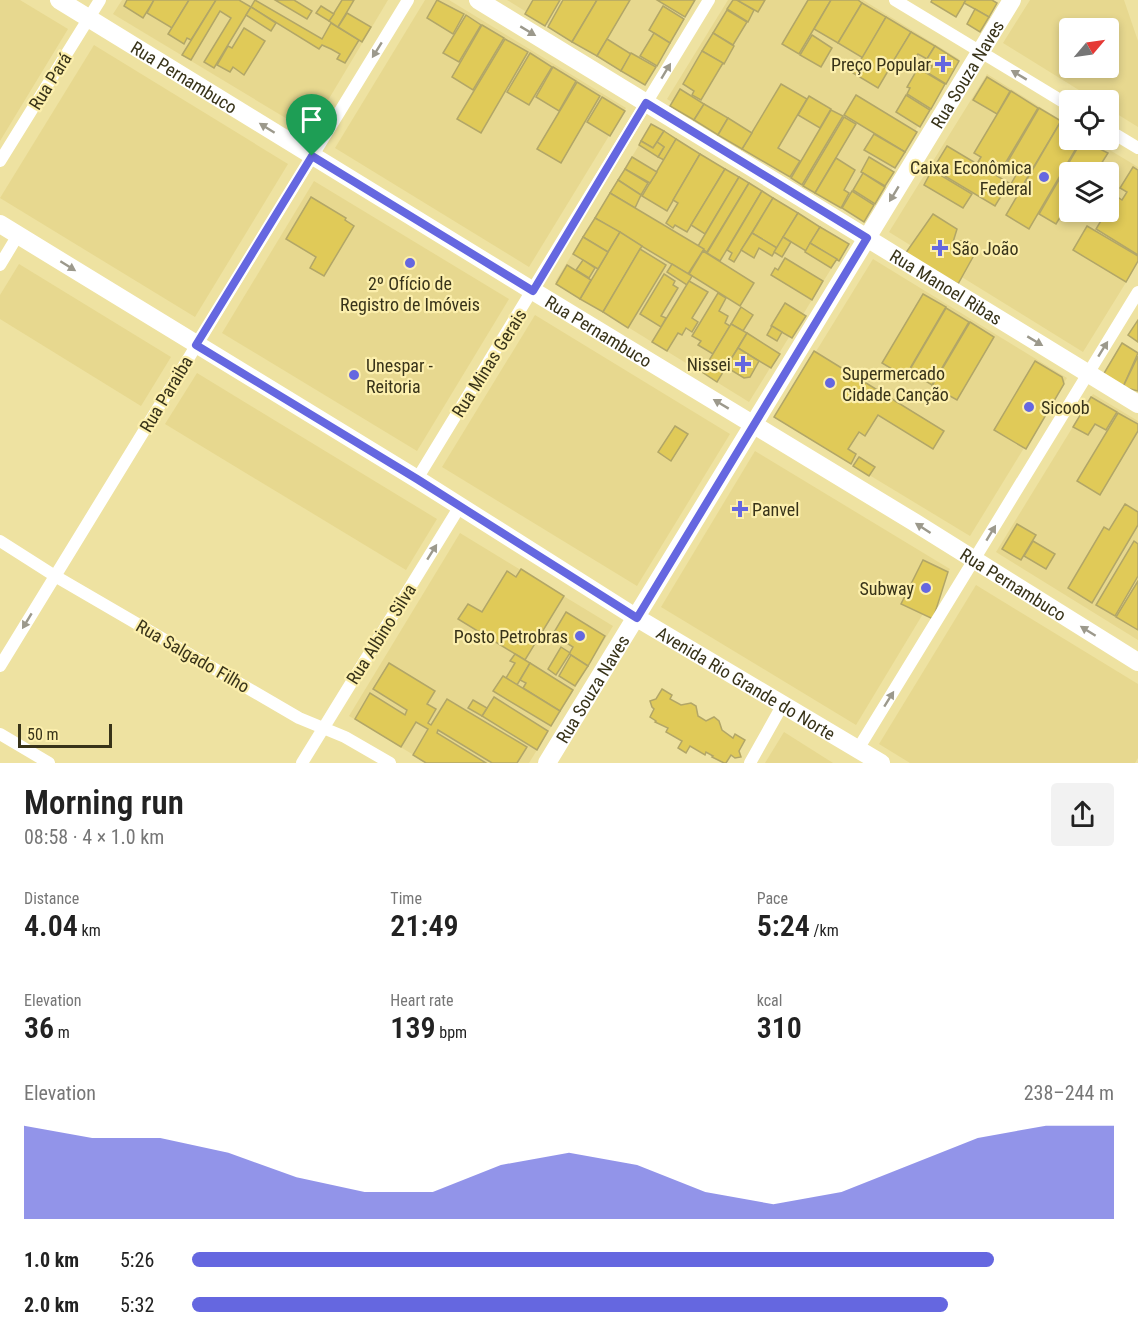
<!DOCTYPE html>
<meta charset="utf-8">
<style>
body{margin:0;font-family:"Roboto Condensed",sans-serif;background:#f2f2f2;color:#222;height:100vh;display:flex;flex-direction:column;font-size:22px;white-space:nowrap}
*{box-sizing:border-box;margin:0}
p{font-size:20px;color:#767676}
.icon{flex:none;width:33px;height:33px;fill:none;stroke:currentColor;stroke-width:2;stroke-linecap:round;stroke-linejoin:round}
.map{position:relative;height:763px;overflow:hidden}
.drawer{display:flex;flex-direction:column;background:#fff;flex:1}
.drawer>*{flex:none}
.needle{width:39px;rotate:61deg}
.tools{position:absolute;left:1059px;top:18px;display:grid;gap:12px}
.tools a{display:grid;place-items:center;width:60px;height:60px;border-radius:6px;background:#fff;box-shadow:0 3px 9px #0003;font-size:30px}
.scale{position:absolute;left:18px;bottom:15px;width:94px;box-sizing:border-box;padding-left:6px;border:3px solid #383319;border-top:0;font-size:16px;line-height:21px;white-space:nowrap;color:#383319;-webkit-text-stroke:4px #fcefad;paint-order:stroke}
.pin{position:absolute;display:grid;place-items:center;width:51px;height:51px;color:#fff;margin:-62px -26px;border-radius:50% 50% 50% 0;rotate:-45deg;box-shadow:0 0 6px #0007}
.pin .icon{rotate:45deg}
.round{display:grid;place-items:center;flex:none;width:63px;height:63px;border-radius:6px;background:#f2f2f2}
.overview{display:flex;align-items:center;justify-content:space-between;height:102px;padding:0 24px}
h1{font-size:33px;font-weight:600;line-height:45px}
.figures{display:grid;grid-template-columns:repeat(3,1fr);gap:9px;height:102px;padding:6px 24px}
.figures div{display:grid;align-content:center}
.figures b{font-size:30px;font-weight:600}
.figures small{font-size:16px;font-weight:400}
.figures p{font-size:16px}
.chart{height:168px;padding:12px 24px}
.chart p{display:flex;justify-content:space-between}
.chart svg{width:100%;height:108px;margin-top:6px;fill:#6567e0;opacity:.7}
ul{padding:0 24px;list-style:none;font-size:20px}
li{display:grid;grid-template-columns:96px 72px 1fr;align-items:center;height:45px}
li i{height:15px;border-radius:8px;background:#6567e0}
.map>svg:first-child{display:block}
</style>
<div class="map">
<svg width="1138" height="763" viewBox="0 0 1138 763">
<rect width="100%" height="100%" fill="#eee2a1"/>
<!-- built -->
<g fill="#e7d88f" fill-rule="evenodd">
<polygon points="0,0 20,0 68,29 0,141"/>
<polygon points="122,0 388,0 309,132 113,14"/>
<polygon points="425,0 449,0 626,108 529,267 335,148"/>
<polygon points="507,0 693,0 641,83"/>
<polygon points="728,0 863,0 959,59 862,218 667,99"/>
<path d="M1030,0H1124L1138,41V127L1109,109L1108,100H1095L1003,43ZM1070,28H1108V68H1070Z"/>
<polygon points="94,45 288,164 195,317 0,198"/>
<path d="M987,74L1069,125L1070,140H1093L1138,167V263L1083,352L889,232ZM1070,172H1108V212H1070Z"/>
<polygon points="652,124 847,243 749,402 555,282"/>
<polygon points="314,181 509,299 417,451 222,333"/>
<polygon points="873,259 1067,378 970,536 775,418"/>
<polygon points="19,264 171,357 141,406 0,319 0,295"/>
<polygon points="535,315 730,434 637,586 442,467"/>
<polygon points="197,373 437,519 406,570 165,424"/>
<polygon points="1093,394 1138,421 1138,640 996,552"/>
<polygon points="755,451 950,569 856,725 661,607"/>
<polygon points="460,533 613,626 529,763 427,763 349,716"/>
<polygon points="976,585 1138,684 1138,758 1135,763 910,763 879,744"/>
<polygon points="784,732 833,763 765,763"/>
</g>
<!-- building -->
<g fill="#e0ca58" stroke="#b2a667" stroke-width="1.5">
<polygon points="127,0 154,0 143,18 124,6"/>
<polygon points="154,0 189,0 172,28 147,13"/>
<polygon points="189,0 216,0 191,40 187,38 184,44 168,34"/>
<polygon points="216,0 239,0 251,7 214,68 204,62 231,18 220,11 191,60 182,55"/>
<polygon points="255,0 322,39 331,23 359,40 345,63 337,59 340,54 331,49 322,45 319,49 251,7"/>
<polygon points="275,0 294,0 312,11 307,19"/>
<polygon points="342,0 354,0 338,27 329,21"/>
<polygon points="437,0 464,14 453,34 427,18"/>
<polygon points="533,0 560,0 545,26 525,14"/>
<polygon points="563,0 597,0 572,42 548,27"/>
<polygon points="597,0 630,0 597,56 572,42"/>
<polygon points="657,0 695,0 685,17"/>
<polygon points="733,0 737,0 754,10 748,22 727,9"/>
<polygon points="737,0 765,0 758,12"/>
<polygon points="808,0 831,0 799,54 782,44"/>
<polygon points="831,0 858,0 862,3 838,43 814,29"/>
<polygon points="932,0 966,0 956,17 931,2"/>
<polygon points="966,0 992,0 997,3 989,17 964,3"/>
<polygon points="862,3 886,17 863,58 838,43"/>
<polygon points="321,6 334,14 329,21 316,13"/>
<polygon points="663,6 684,19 670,43 649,30"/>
<polygon points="251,7 276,23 271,31 246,15"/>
<polygon points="975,9 989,17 980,32 967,24"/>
<polygon points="727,10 747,22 733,45 713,33"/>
<polygon points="347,13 371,27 362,42 338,27"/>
<polygon points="466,15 481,25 459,62 443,53"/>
<polygon points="886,17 911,32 878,88 853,73"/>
<polygon points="482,25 504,38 473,90 452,77"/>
<polygon points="244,28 265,41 244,75 233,67 230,72 217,65 228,46 232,48"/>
<polygon points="911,32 935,46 927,59 918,54 907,72 892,63"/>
<polygon points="654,33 670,43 657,66 640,56"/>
<polygon points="713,33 734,46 724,64 702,51"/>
<polygon points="812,35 832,48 821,67 800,55"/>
<polygon points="505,39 528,52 481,133 457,119"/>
<polygon points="607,39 631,54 621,71 597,56"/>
<polygon points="935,46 959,61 946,84 928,73 932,66 925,62"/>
<polygon points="702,51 723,63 701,100 692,95 694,91 683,84"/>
<polygon points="530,53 552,67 529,105 507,92"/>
<polygon points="631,53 656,67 645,85 621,71"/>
<polygon points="553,67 576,81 559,111 536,97"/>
<polygon points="918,68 945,84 931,109 907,94 910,88 907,87"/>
<polygon points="987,77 1010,91 997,114 973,100"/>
<polygon points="577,82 600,96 561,163 537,149"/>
<polygon points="781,84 807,99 778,148 800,161 790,177 742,149"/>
<polygon points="680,89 704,104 694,120 670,106"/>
<polygon points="1011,91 1038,108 999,174 978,162 981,157 974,153"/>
<polygon points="856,95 917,132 905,152 844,115"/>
<polygon points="906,95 930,110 920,127 896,112"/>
<polygon points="809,96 831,109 820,128 798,115"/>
<polygon points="602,97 625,111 610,136 587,122"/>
<polygon points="704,104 728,118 718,135 694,120"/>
<polygon points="1039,108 1061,121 1020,190 1011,184 1016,175 1004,168"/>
<polygon points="831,110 843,116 802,185 791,178"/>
<polygon points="844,117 856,124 815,193 803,186"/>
<polygon points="728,118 752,133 742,149 718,135"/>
<polygon points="1061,121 1070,126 1070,140 1081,140 1029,229 1006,215"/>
<polygon points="651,124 664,131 653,148 641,141"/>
<polygon points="664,131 676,139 664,160 658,157 664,147 657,142"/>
<polygon points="874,134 905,152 895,168 864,150"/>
<polygon points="676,139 700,154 667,211 642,196"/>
<polygon points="1082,140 1108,153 1096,172 1070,172 1070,201 1056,224 1039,214"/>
<polygon points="641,141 653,148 657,142 664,147 658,157 639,145"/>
<polygon points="947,146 1009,183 995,206 933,169"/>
<polygon points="700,154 725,169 687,232 675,225 673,228 666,223 678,203 673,200"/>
<polygon points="632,157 657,172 650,183 625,169"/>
<polygon points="869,157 894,172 885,186 861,172"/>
<polygon points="836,158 855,170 844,190 849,193 841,208 815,193"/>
<polygon points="1133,167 1138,170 1138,255 1096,229 1105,214 1112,218 1117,209 1110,204 1116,196 1122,200 1127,192 1120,188"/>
<polygon points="625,169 648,183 641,195 618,180"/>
<polygon points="725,169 739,177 705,234 691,225"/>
<polygon points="932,170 972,194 963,208 924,185"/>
<polygon points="863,173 885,187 875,204 853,190"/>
<polygon points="739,177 749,183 707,252 698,246"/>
<polygon points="618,180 641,195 635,208 610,193"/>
<polygon points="749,183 762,191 720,261 707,253"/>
<polygon points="762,191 773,198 734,262 729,259 732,253 727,250"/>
<polygon points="852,191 874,205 864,222 842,208"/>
<polygon points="610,193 704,249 688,274 595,218"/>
<polygon points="311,197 346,218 345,220 354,226 324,276 310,268 316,257 286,239"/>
<polygon points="773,198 798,213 777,248 752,233"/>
<polygon points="798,213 820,227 806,251 783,237"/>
<polygon points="933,214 957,229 953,242 969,240 973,257 958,284 905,254"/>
<polygon points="595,218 620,232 608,252 583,237"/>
<polygon points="1087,226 1138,256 1138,261 1126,282 1073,250"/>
<polygon points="820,227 849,244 839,261 810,243"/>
<polygon points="620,232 642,246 603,312 580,299"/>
<polygon points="752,233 777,248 772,256 759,248 754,258 741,250"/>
<polygon points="583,237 608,252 598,269 573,254"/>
<polygon points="783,237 791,242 782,257 774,252"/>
<polygon points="810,243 837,259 831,268 805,252"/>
<polygon points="640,249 666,265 628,328 603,312"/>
<polygon points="703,251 754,283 740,306 689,274"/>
<polygon points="785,258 823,281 812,300 771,275 775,268 778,270"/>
<polygon points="583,260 595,268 589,278 576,270"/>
<polygon points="672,264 692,276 687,285 667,272"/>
<polygon points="567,265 591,280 580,299 556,284"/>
<polygon points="664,274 675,281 673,285 678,288 661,316 666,318 661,327 640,314"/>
<polygon points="689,281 708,292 692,318 698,322 692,332 686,328 682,335 678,333 667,351 652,342"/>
<polygon points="718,293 726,298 719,311 728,316 725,323 730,326 713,354 698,345 701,341 692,336"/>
<polygon points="923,294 946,307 905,377 882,363"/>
<polygon points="785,303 806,316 792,338 771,326"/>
<polygon points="741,307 753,315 743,331 731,324"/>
<polygon points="946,308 969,322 932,385 909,371"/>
<polygon points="1138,320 1138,342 1128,335"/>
<polygon points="970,322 994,337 957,400 932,386"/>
<polygon points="731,324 747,333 717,382 702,372"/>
<polygon points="772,326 782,332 777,341 767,335"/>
<polygon points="747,333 780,354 771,368 738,348"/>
<polygon points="1122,343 1138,353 1123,387 1103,375"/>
<polygon points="738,348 759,361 750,377 744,378 726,367"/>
<polygon points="814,351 944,431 933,449 878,415 865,436 859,432 848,449 856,454 851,464 774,417"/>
<polygon points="1138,356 1138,391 1123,387"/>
<polygon points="1035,361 1062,377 1064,384 1026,449 994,430"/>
<polygon points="1091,397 1117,412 1106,430 1095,424 1088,435 1073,427"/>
<polygon points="1118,413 1138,424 1138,431 1100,495 1077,481"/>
<polygon points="675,426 688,434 671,461 658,452"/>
<polygon points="859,457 875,467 869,476 853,466"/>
<polygon points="1125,504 1138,512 1138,525 1092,603 1068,588 1104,527 1109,530"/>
<polygon points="1017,524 1036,535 1021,560 1002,549"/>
<polygon points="1033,541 1055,554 1046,569 1024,556"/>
<polygon points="1134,541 1138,544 1138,576 1115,616 1096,605"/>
<polygon points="923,560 948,572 933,619 901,604"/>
<polygon points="521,569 564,596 525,660 458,619 468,604 482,612 507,571 516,577"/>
<polygon points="1138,581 1138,630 1116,617"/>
<polygon points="566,612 605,636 588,666 569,654 573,647 553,634"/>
<polygon points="561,647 570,653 556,675 548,669"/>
<polygon points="515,654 530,663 517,685 506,678 515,663 510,661"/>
<polygon points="571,655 588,666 575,686 559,676"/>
<polygon points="389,663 435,691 427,704 436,709 428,723 431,725 447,699 527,747 517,763 492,763 438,730 437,733 486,763 426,763 413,755 428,729 416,722 401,747 355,719 370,693 405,715 407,710 373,689"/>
<polygon points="530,663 573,690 560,711 523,688 526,683 520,680"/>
<polygon points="503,676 560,711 551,726 493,691"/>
<polygon points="662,689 672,695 670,699 681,705 691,703 696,706 698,716 706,721 714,717 719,721 722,730 733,738 735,734 745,740 739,751 741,757 735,758 731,755 726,763 724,763 712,757 713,756 706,752 705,755 690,746 686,753 678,748 682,741 666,732 668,728 655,722 656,721 650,717 654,709 652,707 650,701 656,699"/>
<polygon points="494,697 548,731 537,750 482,716"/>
<polygon points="473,700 487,708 482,716 468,708"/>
</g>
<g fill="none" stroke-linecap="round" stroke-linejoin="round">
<!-- street -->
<g stroke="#fff" stroke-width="12">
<polyline points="895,0 1070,106"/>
<polyline points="1108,130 1138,148"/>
<polyline points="0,161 100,0"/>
<polyline points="0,265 18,235"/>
<polyline points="417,479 709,0"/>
<polyline points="0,541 55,576 299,718 345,737 390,763"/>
<polyline points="0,666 408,0"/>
<polyline points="0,734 49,763"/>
<polyline points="858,749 1138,292"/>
<polyline points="302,763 460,506"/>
<polyline points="750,763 783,704"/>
</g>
<!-- secondary -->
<g stroke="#fff" stroke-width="18">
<path id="s1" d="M59,0L533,291L914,522L1138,662"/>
<path id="s2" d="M478,0L1138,404"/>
<path id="s3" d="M0,224L417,479L637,618L881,763"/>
<path id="s4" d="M547,763L1012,0"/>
</g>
</g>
<!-- one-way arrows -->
<defs><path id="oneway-solid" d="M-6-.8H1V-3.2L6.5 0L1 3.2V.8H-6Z" transform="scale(1.5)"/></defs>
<g fill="#9c998c">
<use href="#oneway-solid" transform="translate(528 31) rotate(31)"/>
<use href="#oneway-solid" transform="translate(377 50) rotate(122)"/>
<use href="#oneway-solid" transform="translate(666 71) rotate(-59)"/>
<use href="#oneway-solid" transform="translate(1019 75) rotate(-149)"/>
<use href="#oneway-solid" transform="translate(267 128) rotate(-148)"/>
<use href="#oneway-solid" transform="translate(894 194) rotate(121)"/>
<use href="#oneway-solid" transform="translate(68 266) rotate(32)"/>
<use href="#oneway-solid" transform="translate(1035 341) rotate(31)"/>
<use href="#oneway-solid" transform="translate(1103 349) rotate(-58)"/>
<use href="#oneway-solid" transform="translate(721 404) rotate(-149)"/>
<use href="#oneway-solid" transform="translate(923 528) rotate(-147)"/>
<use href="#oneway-solid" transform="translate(991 533) rotate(-59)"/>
<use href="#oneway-solid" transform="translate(432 552) rotate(-58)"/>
<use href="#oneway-solid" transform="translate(27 621) rotate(121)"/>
<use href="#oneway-solid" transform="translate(1088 631) rotate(-148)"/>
<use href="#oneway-solid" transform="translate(889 699) rotate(-58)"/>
</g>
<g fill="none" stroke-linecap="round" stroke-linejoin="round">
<!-- route casing -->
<g stroke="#fff" stroke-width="12">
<polygon id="route" points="646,103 867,238 637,618 417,479 196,345 312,156 533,291"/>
</g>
<!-- route -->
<use href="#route" stroke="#6567e0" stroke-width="8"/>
</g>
<!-- markers -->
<g fill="#6567e0" stroke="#fcefad" stroke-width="2">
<path d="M940 55h6v6h6v6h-6v6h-6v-6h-6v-6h6z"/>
<circle cx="1044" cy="177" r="6"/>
<path d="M937 239h6v6h6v6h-6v6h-6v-6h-6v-6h6z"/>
<circle cx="410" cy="263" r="6"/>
<path d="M740 355h6v6h6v6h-6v6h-6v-6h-6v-6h6z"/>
<circle cx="354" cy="375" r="6"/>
<circle cx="830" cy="383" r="6"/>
<circle cx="1029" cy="407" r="6"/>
<path d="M737 500h6v6h6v6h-6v6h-6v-6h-6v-6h6z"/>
<circle cx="926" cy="588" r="6"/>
<circle cx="580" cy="636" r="6"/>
</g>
<g text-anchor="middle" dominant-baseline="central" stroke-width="4.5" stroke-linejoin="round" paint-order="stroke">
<!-- poi labels -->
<g font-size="18" fill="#383319" stroke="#fcefad" text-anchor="end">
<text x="931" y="64">Preço Popular</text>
<text x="1032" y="167">Caixa Econômica<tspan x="1032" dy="21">Federal</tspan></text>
<text x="952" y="248" text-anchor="start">São João</text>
<text x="410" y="283" text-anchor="middle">2º Ofício de<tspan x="410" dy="21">Registro de Imóveis</tspan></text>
<text x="731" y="364">Nissei</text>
<text x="366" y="365" text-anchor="start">Unespar -<tspan x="366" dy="21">Reitoria</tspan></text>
<text x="842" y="373" text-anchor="start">Supermercado<tspan x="842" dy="21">Cidade Canção</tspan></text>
<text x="1041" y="407" text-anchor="start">Sicoob</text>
<text x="752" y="509" text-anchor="start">Panvel</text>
<text x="914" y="588">Subway</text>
<text x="568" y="636">Posto Petrobras</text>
</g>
<!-- street labels -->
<g font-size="18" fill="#383319" stroke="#fcefad">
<text stroke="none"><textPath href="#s4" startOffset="807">Rua Souza Naves</textPath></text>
<text stroke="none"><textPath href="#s1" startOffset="147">Rua Pernambuco</textPath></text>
<text transform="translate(50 81) rotate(-58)">Rua Pará</text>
<text stroke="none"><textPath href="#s2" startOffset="549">Rua Manoel Ribas</textPath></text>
<text stroke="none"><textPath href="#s1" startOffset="633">Rua Pernambuco</textPath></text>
<text transform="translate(489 363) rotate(-58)">Rua Minas Gerais</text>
<text transform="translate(166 394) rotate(-59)">Rua Paraiba</text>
<text stroke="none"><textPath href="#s1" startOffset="1119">Rua Pernambuco</textPath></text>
<text transform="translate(381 634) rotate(-58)">Rua Albino Silva</text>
<text transform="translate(193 656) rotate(30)">Rua Salgado Filho</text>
<text stroke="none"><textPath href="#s3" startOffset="876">Avenida Rio Grande do Norte</textPath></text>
<text stroke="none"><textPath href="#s4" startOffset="87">Rua Souza Naves</textPath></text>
</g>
</g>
</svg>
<div class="tools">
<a><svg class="needle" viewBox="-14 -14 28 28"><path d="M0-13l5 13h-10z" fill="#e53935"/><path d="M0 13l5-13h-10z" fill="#767676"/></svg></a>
<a><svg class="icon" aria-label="locate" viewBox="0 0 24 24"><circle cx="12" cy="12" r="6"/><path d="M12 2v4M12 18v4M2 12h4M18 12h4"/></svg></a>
<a><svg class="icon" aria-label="layers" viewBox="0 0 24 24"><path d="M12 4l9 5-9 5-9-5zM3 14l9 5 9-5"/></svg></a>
</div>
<div class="scale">50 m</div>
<div class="pin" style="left:312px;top:156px;background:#1e9e55"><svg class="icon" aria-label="arrive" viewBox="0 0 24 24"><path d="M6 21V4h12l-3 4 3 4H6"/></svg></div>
</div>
<section class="drawer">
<div class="overview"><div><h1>Morning run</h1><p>08:58 · 4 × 1.0 km</p></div><a class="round"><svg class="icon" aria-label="share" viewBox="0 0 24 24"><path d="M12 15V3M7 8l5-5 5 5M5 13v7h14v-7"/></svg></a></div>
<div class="figures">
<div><p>Distance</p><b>4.04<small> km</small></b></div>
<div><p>Time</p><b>21:49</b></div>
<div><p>Pace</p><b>5:24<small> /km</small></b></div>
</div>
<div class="figures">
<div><p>Elevation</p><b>36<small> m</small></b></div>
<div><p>Heart rate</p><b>139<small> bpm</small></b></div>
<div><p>kcal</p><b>310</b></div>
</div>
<div class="chart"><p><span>Elevation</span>238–244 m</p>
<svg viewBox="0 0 160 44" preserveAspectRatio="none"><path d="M0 44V6L10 11L20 11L30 17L40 27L50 33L60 33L70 22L80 17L90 22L100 33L110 38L120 33L130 22L140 11L150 6L160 6V44z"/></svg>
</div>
<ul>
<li><b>1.0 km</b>5:26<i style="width:87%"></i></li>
<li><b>2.0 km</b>5:32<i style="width:82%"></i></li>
</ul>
</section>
